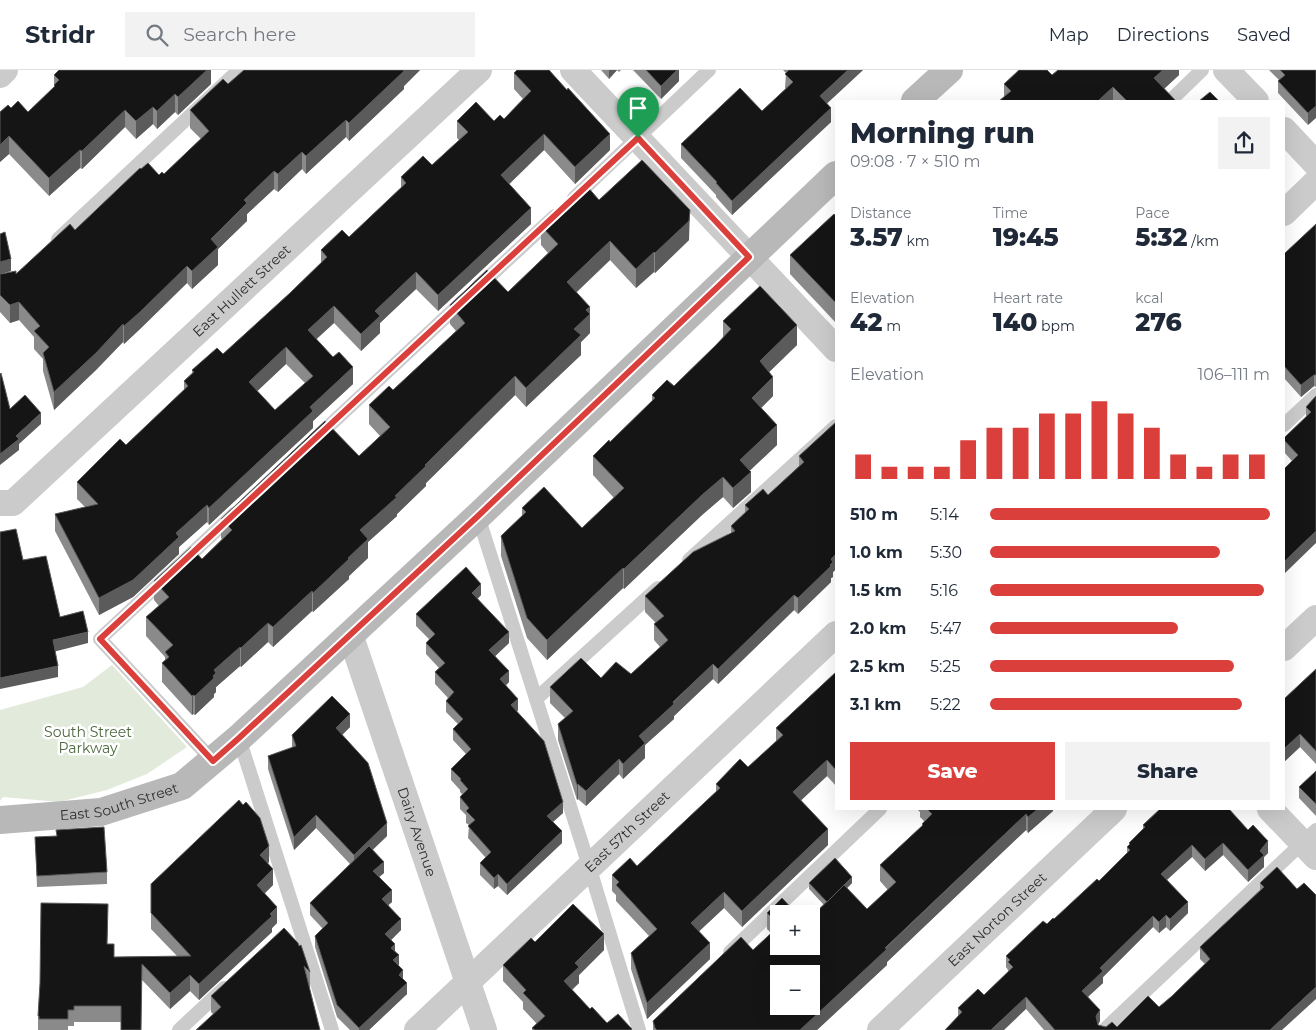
<!DOCTYPE html>
<meta charset="utf-8">
<style>
body{margin:0;font-family:Montserrat,sans-serif;background:#f2f2f3;color:#1f2937;height:100vh;display:flex;flex-direction:column;font-size:19px;white-space:nowrap}
*{box-sizing:border-box;margin:0}
p{font-size:16px;color:#747a83}
.icon{flex:none;width:28px;height:28px;fill:none;stroke:currentColor;stroke-width:2;stroke-linecap:round;stroke-linejoin:round}
.map{position:relative;flex:1;overflow:hidden}
.panel{position:absolute;left:835px;top:30px;width:450px;height:710px;display:flex;flex-direction:column;background:#fff;border-radius:0px;box-shadow:0 5px 20px #0002}
.panel>*{flex:none}
.buttons{position:absolute;left:770px;top:835px;display:grid;gap:10px}
.buttons a{display:grid;place-items:center;width:50px;height:50px;border-radius:0px;background:#fff;box-shadow:0 5px 20px #0002;font-size:25px}
.pin{position:absolute;display:grid;place-items:center;width:42px;height:42px;color:#fff;margin:-51px -21px;border-radius:50% 50% 50% 0;rotate:-45deg;box-shadow:0 0 5px #0007}
.pin .icon{rotate:45deg}
.round{display:grid;place-items:center;flex:none;width:52px;height:52px;border-radius:0px;background:#f2f2f3}
.headline{display:flex;align-items:center;justify-content:space-between;height:85px;padding:0 15px}
h1{font-size:28px;font-weight:800;line-height:38px}
.metrics{display:grid;grid-template-columns:repeat(3,1fr);gap:8px;height:85px;padding:5px 15px}
.metrics div{display:grid;align-content:center}
.metrics b{font-size:25px;font-weight:800}
.metrics small{font-size:14px;font-weight:400}
.metrics p{font-size:14px}
.chart{height:140px;padding:10px 15px}
.chart p{display:flex;justify-content:space-between}
.chart svg{width:100%;height:90px;margin-top:5px;stroke:#da3f3b;stroke-width:6}
.cta{display:flex;gap:10px;margin-top:auto;padding:10px 15px}
.cta a{flex:1;height:58px;border-radius:0px;background:#da3f3b;color:#fff;font-size:20px;font-weight:800;line-height:58px;text-align:center}
.cta a+a{background:#f2f2f3;color:#1f2937}
ul{padding:0 15px;list-style:none;font-size:16px}
li{display:grid;grid-template-columns:80px 60px 1fr;align-items:center;height:38px}
li i{height:12px;border-radius:6px;background:#da3f3b}
header{display:flex;align-items:center;gap:30px;box-sizing:border-box;height:70px;padding:0 25px;background:#fff;border-bottom:1px solid #e0e1e3}
header strong{font-size:24px}
nav{display:flex;gap:28px;margin-inline-start:auto;font-size:18px}
.search{width:350px;height:45px;background:#f2f2f3;display:flex;align-items:center;gap:12px;box-sizing:border-box;padding:0 18px;border-radius:0px;color:#747a83;font-size:19px}
.map>svg:first-child{display:block}
</style>
<header>
<strong>Stridr</strong>
<div class="search"><svg class="icon" aria-label="search" viewBox="0 0 24 24"><circle cx="10" cy="10" r="6"/><path d="M15 15l6 6"/></svg>Search here</div>
<nav><a>Map</a><a>Directions</a><a>Saved</a></nav>
</header>
<div class="map">
<svg width="1316" height="960" viewBox="0 0 1316 960">
<rect width="100%" height="100%" fill="#fff"/>
<!-- green -->
<polygon fill="#e2eadc" points="112,595 187,677 147,704 107,720 59,732 3,727 0,731 0,640 83,617"/>
<g fill="none" stroke-linecap="round" stroke-linejoin="round">
<!-- lane -->
<g stroke="#cbcbcb" stroke-width="14">
<polyline points="1170,31 1202,0"/>
<polyline points="574,128 709,0"/>
<polyline points="58,169 239,0"/>
<polyline points="479,216 555,146"/>
<polyline points="1284,355 1316,325"/>
<polyline points="316,368 463,231"/>
<polyline points="478,446 589,796 639,960"/>
<polyline points="689,490 836,356"/>
<polyline points="536,629 658,518"/>
<polyline points="239,668 332,960"/>
<polyline points="213,691 100,569 234,444"/>
<polyline points="730,882 880,739"/>
<polyline points="179,960 224,918"/>
<polyline points="1104,960 1316,760"/>
</g>
<!-- street -->
<g stroke="#cbcbcb" stroke-width="26">
<polyline points="573,0 836,279"/>
<polyline points="1226,0 1256,31"/>
<polyline points="0,5 5,0"/>
<polyline points="1284,60 1316,94"/>
<polyline points="1284,143 1316,112"/>
<path id="s1" d="M0,433H13L479,0"/>
<path id="s2" d="M350,564L484,960"/>
<polyline points="1284,578 1316,548"/>
<polyline points="1270,739 1316,787"/>
<path id="s3" d="M417,960L836,564"/>
<path id="s4" d="M880,960L1114,739"/>
</g>
<!-- secondary -->
<g stroke="#b8b8b8" stroke-width="28">
<polyline points="915,31 949,0"/>
<path id="s5" d="M0,750L101,742L182,716L239,668L478,446L836,105"/>
</g>
</g>
<!-- wall -->
<g fill="#8a8a8a" fill-rule="evenodd">
<polygon points="211,0 211,14 178,45 175,42 157,59 153,54 136,69 125,57 82,99 80,98 49,126 9,84 0,92 0,42 11,38 28,42 54,18 54,5"/>
<polygon points="244,0 420,0 404,16 404,19 349,71 346,67 306,104 302,99 278,122 274,119 247,144 247,151 218,179 218,195 192,219 187,213 140,259 124,274 123,272 96,300 54,340 43,301 43,289 34,279 34,267 19,250 10,253 0,242 0,164 11,201 1,204 16,204 75,160 141,99 159,105 164,104 201,69 190,58 190,40 228,14"/>
<polygon points="601,0 621,0 619,2 617,0 609,9"/>
<polygon points="633,0 679,0 679,11 661,29"/>
<polygon points="783,0 863,0 827,33 831,52 732,145 716,127 716,125 681,88 681,74 762,41 786,19 785,18 786,3"/>
<polygon points="1179,0 1179,5 1164,19 1176,31 999,31 1004,27 1004,14"/>
<polygon points="1269,0 1316,0 1308,55 1278,23 1278,11 1279,10"/>
<path d="M514,3L610,80L575,114L544,80L509,114L531,154L438,241L416,219L380,253V263L361,281L334,253L316,269L353,314L313,351V358L209,455L207,452L179,477V484L133,527L99,545L55,461V444L85,437L77,429V412L126,375L184,320V311L192,303V300L223,284L290,223L321,193V180L349,167L401,118V107L432,95L459,70L457,68V51H494L504,49L523,29L514,19ZM286,294L305,313L275,340L257,321Z"/>
<polygon points="599,130 689,170 655,203 654,202 636,218 610,190 577,222 590,256 590,263 581,272 581,285 526,337 515,325 426,413 426,416 397,444 397,446 368,472 368,488 349,506 349,509 313,542 312,541 273,577 268,572 241,597 240,596 216,617 216,622 214,624 214,627 195,645 193,644 192,645 162,612 162,593 165,590 165,587 146,566 146,547 159,536 154,530 154,511 202,489 222,469 221,468 221,449 359,386 380,366 369,354 369,335 393,320 456,261 450,254 450,235 508,222 548,183 541,175 541,156"/>
<polygon points="836,146 836,253 790,204 790,185"/>
<polygon points="1316,154 1316,317 1314,316 1301,327 1284,308 1284,184"/>
<polygon points="723,251 797,275 769,302 773,326 761,338 777,375 750,400 751,422 733,438 723,427 702,445 624,519 623,518 547,590 527,568 501,486 501,466 522,446 522,438 582,458 614,428 593,405 593,386 610,372 652,331 652,325 674,316 716,275 723,268"/>
<polygon points="1316,326 1316,473 1292,391 1284,382 1284,368 1306,347 1306,337"/>
<polygon points="836,352 836,499 833,502 833,507 831,508 831,512 798,544 794,540 718,614 713,609 674,646 674,649 645,675 645,688 623,709 619,704 586,736 578,729 577,730 558,670 558,654 565,648 550,633 550,617 601,608 631,604 660,577 654,570 654,554 656,553 645,542 645,526 731,463 731,456 745,443 745,435 768,425 799,396 799,386"/>
<polygon points="481,525 477,529 509,573 495,586 509,612 506,615 518,640 516,642 563,743 553,752 562,773 507,825 498,816 494,819 480,805 480,793 486,788 468,768 469,755 466,753 466,745 460,739 460,727 462,724 460,722 460,720 451,710 451,699 466,684 453,670 453,659 458,654 446,642 446,631 448,628 435,614 435,602 439,598 426,584 426,573 429,569 416,556 416,544"/>
<polygon points="1316,599 1316,694 1300,677 1284,692"/>
<polygon points="836,602 836,716 827,706 801,730 828,775 742,857 724,838 699,861 710,889 647,949 631,899 631,883 649,866 616,831 616,825 612,821 612,805 637,796 716,722 716,714 748,697 776,672 776,658"/>
<polygon points="350,657 342,665 387,766 372,780 384,803 379,807 392,832 388,835 401,860 391,870 403,909 407,924 369,960 350,960 337,947 315,877 315,866 323,859 310,845 310,833 350,794 316,758 294,780 268,699 268,686 292,678 292,665"/>
<polygon points="1316,702 1316,746 1299,728 1299,717"/>
<polygon points="917,739 1053,739 1053,741 1028,763 1026,760 887,892 887,895 817,960 653,960 653,951 753,880 771,863 767,859 767,843 811,876 824,835 809,819 809,813 852,813 847,818 867,839 888,820 880,811 880,795 922,756 922,754 924,751 920,747 920,742"/>
<polygon points="1143,755 1268,783 1264,787 1264,797 1248,812 1223,785 1205,801 1192,787 1167,810 1188,843 1170,861 1166,857 1159,863 1153,857 1103,907 1103,913 1088,927 1100,951 1098,955 1106,957 1117,957 1159,937 1172,926 1205,894 1200,889 1200,877 1260,820 1260,813 1277,797 1282,960 1044,960 1026,939 958,947 958,938 984,925 1008,902 1008,900 1006,897 1006,886 1047,854 1054,849 1099,811 1127,783 1127,777 1129,775 1129,773 1143,759"/>
<polygon points="35,767 107,802 107,814 37,817"/>
<polygon points="269,792 268,793 273,815 265,823 277,853 272,858 272,862 199,930 190,921 170,939 142,910 121,952 74,952 74,956 68,956 68,960 38,960 38,946 108,850 107,874 114,887 177,886 151,859 151,814"/>
<polygon points="535,872 604,880 579,905 579,913 572,920 590,939 607,953 632,960 532,960 532,958 537,954 523,939 523,932 503,911 503,895"/>
<polygon points="299,876 310,902 310,918 213,944 211,942 211,926"/>
</g>
<!-- shaded-wall -->
<g fill="#5b5b5b">
<polygon points="204,0 211,0 211,14 178,45 178,27"/>
<polygon points="402,0 420,0 404,16 404,19 349,71 349,53"/>
<polygon points="609,0 617,0 609,9"/>
<polygon points="677,0 679,0 679,11 661,29 661,16"/>
<polygon points="848,0 863,0 820,40 820,26"/>
<polygon points="1163,0 1179,0 1179,5 1154,28 1154,8"/>
<polygon points="1113,17 1113,31 1098,31"/>
<polygon points="175,24 175,42 157,59 157,41"/>
<polygon points="1316,36 1316,48 1308,55 1308,43"/>
<polygon points="153,37 153,54 136,69 136,51"/>
<polygon points="831,38 831,52 732,145 732,131"/>
<polygon points="125,40 125,57 82,99 82,81"/>
<polygon points="346,50 346,67 306,104 306,86"/>
<polygon points="544,64 544,80 501,122 501,105"/>
<polygon points="610,64 610,80 575,114 575,97"/>
<polygon points="9,66 9,84 0,92 0,75"/>
<polygon points="80,80 80,98 49,126 49,108"/>
<polygon points="302,82 302,99 278,122 278,104"/>
<polygon points="274,101 274,119 247,144 247,151 218,179 218,195 192,219 192,201 211,169 244,130"/>
<polygon points="531,138 531,154 438,241 438,225"/>
<polygon points="690,140 689,170 655,203 655,183"/>
<polygon points="610,171 610,190 567,231 567,212"/>
<polygon points="654,182 654,202 636,218 636,199"/>
<polygon points="11,189 11,201 0,204 0,192"/>
<polygon points="187,196 187,213 140,259 124,274 124,256"/>
<polygon points="416,202 416,219 380,253 380,263 361,281 361,264 375,241"/>
<polygon points="19,232 19,250 10,253 10,235"/>
<polygon points="334,236 334,253 308,277 308,260"/>
<polygon points="590,237 590,263 581,272 581,285 526,337 526,318 574,259 586,240"/>
<polygon points="123,254 123,272 96,300 54,340 54,322"/>
<polygon points="797,255 797,275 760,311 760,291"/>
<polygon points="286,277 286,294 249,329 249,312"/>
<polygon points="353,297 353,314 313,351 313,358 209,455 209,438 310,337"/>
<polygon points="1314,305 1314,316 1301,327 1301,315"/>
<polygon points="515,306 515,325 426,413 426,416 397,444 397,446 368,472 368,488 349,506 349,509 313,542 313,523 348,488 360,460 395,426 425,395"/>
<polygon points="773,307 773,326 752,347 752,328"/>
<polygon points="41,343 41,354 19,374 19,380 0,395 0,384 16,366"/>
<polygon points="777,355 777,375 740,410 740,390"/>
<polygon points="751,402 751,422 733,438 733,418"/>
<polygon points="723,407 723,427 702,445 624,519 624,499 702,425"/>
<polygon points="207,435 207,452 179,477 179,484 133,527 99,545 99,528 176,463"/>
<polygon points="1316,461 1316,473 1284,504 1284,492"/>
<polygon points="836,484 836,499 833,502 833,507 831,508 831,512 798,544 798,528 831,489"/>
<polygon points="623,498 623,518 547,590 547,570"/>
<polygon points="481,514 481,525 472,535 472,523"/>
<polygon points="312,521 312,541 273,577 273,557"/>
<polygon points="794,525 794,540 718,614 718,599"/>
<polygon points="268,553 268,572 241,597 241,578"/>
<polygon points="88,562 88,573 53,582 53,570"/>
<polygon points="509,562 509,573 489,592 489,580"/>
<polygon points="240,577 240,596 216,617 216,622 214,624 214,627 195,645 195,626 214,600"/>
<polygon points="713,594 713,609 674,646 674,649 645,675 645,688 623,709 623,694 639,666"/>
<polygon points="58,596 58,607 0,619 0,608"/>
<polygon points="509,601 509,612 500,621 500,609"/>
<polygon points="193,625 193,644 192,645 192,626"/>
<polygon points="518,629 518,640 511,647 511,635"/>
<polygon points="350,644 350,657 336,671 336,658"/>
<polygon points="1300,664 1300,677 1284,692 1284,679"/>
<polygon points="619,689 619,704 586,736 586,721"/>
<polygon points="827,690 827,706 793,738 793,722"/>
<polygon points="578,714 578,729 577,730 577,715"/>
<polygon points="563,732 563,743 547,757 547,746"/>
<polygon points="1038,739 1053,739 1053,741 1028,763 1028,747"/>
<polygon points="1026,744 1026,760 887,892 887,895 817,960 800,960"/>
<polygon points="316,745 316,758 294,780 294,767"/>
<polygon points="387,753 387,766 354,798 354,785"/>
<polygon points="828,759 828,775 742,857 742,841"/>
<polygon points="562,761 562,773 507,825 507,814"/>
<polygon points="1268,771 1268,783 1264,787 1264,797 1248,812 1248,800 1260,781"/>
<polygon points="1223,773 1223,785 1205,801 1205,789"/>
<polygon points="1192,775 1192,787 1161,815 1161,804"/>
<polygon points="269,776 269,792 260,801 260,785"/>
<polygon points="384,792 384,803 373,812 373,801"/>
<polygon points="273,799 273,815 257,831 257,815"/>
<polygon points="498,804 498,816 494,819 494,808"/>
<polygon points="852,807 852,813 827,838 827,832"/>
<polygon points="392,820 392,832 382,841 382,829"/>
<polygon points="724,822 724,838 691,869 691,853"/>
<polygon points="1188,832 1188,843 1170,861 1170,849"/>
<polygon points="277,837 277,853 272,858 272,862 199,930 199,914"/>
<polygon points="1166,845 1166,857 1159,863 1159,852"/>
<polygon points="1153,846 1153,857 1103,907 1103,913 1082,932 1082,921 1100,898"/>
<polygon points="401,849 401,860 385,876 385,864"/>
<polygon points="604,864 604,880 579,905 579,913 564,927 564,911 575,893"/>
<polygon points="710,873 710,889 647,949 647,933"/>
<polygon points="395,874 395,886 391,878"/>
<polygon points="399,885 399,897 393,890"/>
<polygon points="403,900 403,912 399,905"/>
<polygon points="190,905 190,921 170,939 170,923"/>
<polygon points="407,913 407,924 369,960 359,960 359,958"/>
<polygon points="1316,917 1316,929 1282,960 1270,960"/>
<polygon points="1026,927 1026,939 1004,960 991,960"/>
<polygon points="1100,940 1100,951 1096,958 1096,946"/>
</g>
<!-- building -->
<g fill="#151515" stroke="#5b5b5b" fill-rule="evenodd">
<polygon points="59,0 207,0 178,27 175,24 157,41 153,37 136,51 125,40 82,81 80,80 49,108 9,66 0,75 0,42 8,35 11,38 18,31 28,42 55,16 54,15 59,10 54,5"/>
<polygon points="244,0 403,0 404,1 349,53 346,50 306,86 302,82 278,104 274,101 244,130 247,133 211,169 218,177 192,201 187,196 140,242 124,256 123,254 96,283 54,322 43,283 49,277 34,261 40,256 19,232 10,235 0,225 0,203 1,204 16,201 16,204 70,154 75,160 140,98 141,99 148,93 159,105 162,102 164,104 209,61 190,40 223,9 228,14"/>
<path d="M517,0H549L567,20L568,18L610,64L575,97L544,64L501,105L531,138L438,225L416,202L375,241L380,246L361,264L334,236L308,260L333,287L339,282L353,297L310,337L313,341L209,438L207,435L176,463L179,467L133,510L99,528L55,444L98,434L77,412L120,369L126,375L188,316L184,311L194,302L192,300L217,278L223,284L290,223L327,187L321,180L342,160L349,167L406,113L401,107L423,86L432,95L468,62L457,51L476,32L494,51L500,45L504,49L531,21L514,3ZM286,277L313,306L275,340L249,312Z"/>
<polygon points="646,0 677,0 661,16"/>
<polygon points="789,0 848,0 820,26 831,38 732,131 716,113 717,112 681,74 740,18 762,41 793,12 785,4"/>
<polygon points="1019,0 1047,0 1052,5 1058,0 1163,0 1154,8 1176,31 1127,31 1113,17 1098,31 999,31 1011,21 1004,14"/>
<polygon points="1280,0 1316,0 1316,36 1308,43 1278,11 1285,5"/>
<polygon points="1210,22 1219,31 1199,31"/>
<polygon points="642,90 690,140 689,151 655,183 654,182 636,199 610,171 567,212 590,237 586,240 590,244 574,259 581,265 526,318 515,306 425,395 426,396 395,426 397,427 360,460 368,469 348,488 349,489 313,523 312,521 273,557 268,553 241,578 240,577 214,600 216,603 213,606 214,608 195,626 193,625 192,626 162,593 169,587 165,582 173,575 146,547 169,527 154,511 191,477 202,489 232,460 221,449 325,351 359,386 390,357 369,335 389,316 393,320 465,253 450,235 487,200 508,222 558,174 541,156 586,115 599,130"/>
<polygon points="834,144 836,146 836,233 790,185"/>
<polygon points="1316,154 1316,305 1314,305 1301,315 1284,296 1284,184"/>
<polygon points="5,162 11,189 0,192 0,164"/>
<polygon points="760,216 797,255 760,291 773,307 752,328 777,355 740,390 751,402 733,418 723,407 702,425 624,499 623,498 547,570 527,548 501,466 526,442 522,438 544,417 582,458 624,418 593,386 609,370 610,372 655,328 652,325 667,310 674,316 716,275 731,259 723,251"/>
<polygon points="1,303 10,339 25,325 41,343 16,366 19,369 0,384 0,304"/>
<polygon points="1316,326 1316,461 1284,492 1284,399 1298,385 1284,370 1284,368 1311,342 1306,337"/>
<polygon points="836,352 836,484 831,489 833,492 830,495 831,496 798,528 794,525 718,599 713,594 673,632 674,634 639,666 645,673 623,694 619,689 586,721 578,714 577,715 558,654 573,641 550,617 581,588 601,608 616,592 631,604 668,570 654,554 664,546 645,526 693,482 735,461 731,456 749,439 745,435 763,419 768,425 804,392 799,386"/>
<polygon points="16,459 23,490 46,486 60,547 83,541 88,562 53,570 58,596 0,608 0,462"/>
<polygon points="466,497 481,514 472,523 509,562 489,580 509,601 500,609 518,629 511,635 544,671 563,732 547,746 562,761 507,814 498,804 494,808 480,793 491,782 468,756 475,750 466,741 469,738 460,727 468,719 460,710 461,709 451,699 471,679 453,659 463,649 446,631 454,622 435,602 445,593 426,573 435,564 416,544"/>
<polygon points="1316,599 1316,681 1300,664 1284,679 1284,629"/>
<polygon points="836,602 836,700 827,690 793,722 828,759 742,841 724,822 691,853 710,873 647,933 631,883 657,859 616,815 619,812 612,805 630,788 637,796 720,718 716,714 740,689 748,697 783,665 776,658"/>
<polygon points="332,626 350,644 336,658 368,693 387,753 354,785 316,745 294,767 268,686 296,676 292,665"/>
<polygon points="1316,701 1316,734 1299,717"/>
<polygon points="239,730 243,735 246,732 260,748 269,776 260,785 273,799 257,815 277,837 270,844 272,846 199,914 190,905 170,923 142,894 141,960 121,960 121,936 74,936 74,940 68,940 68,949 39,949 39,946 38,946 40,913 41,833 108,834 107,874 114,874 114,887 191,886 151,843 151,814"/>
<path d="M927,739H1038L1028,747L1026,744L885,878L887,879L800,960H657L655,958L653,951L741,867L753,880L779,856V876H811V847L844,815L867,839L896,812L880,795L923,755L922,754L932,744ZM779,904H811V936H779Z"/>
<polygon points="1160,739 1229,739 1248,760 1253,755 1268,771 1260,781 1264,785 1248,800 1223,773 1205,789 1192,775 1161,804 1188,832 1170,849 1166,845 1159,852 1153,846 1100,898 1103,901 1082,921 1100,940 1096,946 1098,955 1106,957 1112,952 1117,957 1148,926 1159,937 1172,926 1210,889 1200,877 1264,817 1260,813 1277,797 1297,819 1304,813 1316,825 1316,917 1270,960 1055,960 1026,927 991,960 945,960 962,942 958,938 978,919 984,925 1013,897 1008,892 1010,890 1006,886 1043,851 1047,854 1053,848 1054,849 1097,809 1099,811 1130,780 1127,777 1130,774 1129,773 1145,757 1143,755"/>
<polygon points="104,757 107,802 37,806 35,767 57,766 56,760"/>
<polygon points="369,776 384,792 373,801 392,820 382,829 401,849 385,864 395,874 391,878 399,885 393,890 403,900 399,905 407,913 359,958 337,935 315,866 328,853 310,833"/>
<polygon points="835,788 852,807 827,832 809,813"/>
<polygon points="782,828 797,844 779,844 779,855 767,843"/>
<polygon points="573,834 604,864 575,893 579,897 564,911 590,939 592,937 607,953 618,944 632,959 631,960 535,960 532,958 545,946 523,923 526,920 503,895 531,868 535,872"/>
<polygon points="284,858 298,873 299,876 301,875 310,902 304,896 320,960 196,960 221,937 211,926"/>
</g>
<g fill="none" stroke-linecap="round" stroke-linejoin="round">
<!-- route casing -->
<g stroke="#fff" stroke-width="10">
<polygon id="route" points="638,68 749,187 478,446 239,668 213,691 100,569"/>
</g>
<!-- route -->
<use href="#route" stroke="#da3f3b" stroke-width="6"/>
</g>
<g text-anchor="middle" dominant-baseline="central" stroke-width="5" stroke-linejoin="round" paint-order="stroke">
<!-- street labels -->
<g font-size="14" fill="#2e2e2e" stroke="#fff">
<text stroke="none"><textPath href="#s1" startOffset="325">East Hullett Street</textPath></text>
<text stroke="none"><textPath href="#s5" startOffset="121">East South Street</textPath></text>
<text stroke="none"><textPath href="#s2" startOffset="209">Dairy Avenue</textPath></text>
<text stroke="none"><textPath href="#s3" startOffset="289">East 57th Street</textPath></text>
<text stroke="none"><textPath href="#s4" startOffset="161">East Norton Street</textPath></text>
</g>
<!-- park labels -->
<g font-size="14" fill="#4d673e" stroke="#fff">
<text x="88" y="662">South Street<tspan x="88" dy="16">Parkway</tspan></text>
</g>
</g>
</svg>
<div class="buttons">
<a>+</a>
<a>−</a>
</div>
<div class="pin" style="left:638px;top:68px;background:#1e9e55"><svg class="icon" aria-label="arrive" viewBox="0 0 24 24"><path d="M6 21V4h12l-3 4 3 4H6"/></svg></div>
<section class="panel">
<div class="headline"><div><h1>Morning run</h1><p>09:08 · 7 × 510 m</p></div><a class="round"><svg class="icon" aria-label="share" viewBox="0 0 24 24"><path d="M12 15V3M7 8l5-5 5 5M5 13v7h14v-7"/></svg></a></div>
<div class="metrics">
<div><p>Distance</p><b>3.57<small> km</small></b></div>
<div><p>Time</p><b>19:45</b></div>
<div><p>Pace</p><b>5:32<small> /km</small></b></div>
</div>
<div class="metrics">
<div><p>Elevation</p><b>42<small> m</small></b></div>
<div><p>Heart rate</p><b>140<small> bpm</small></b></div>
<div><p>kcal</p><b>276</b></div>
</div>
<div class="chart"><p><span>Elevation</span>106–111 m</p>
<svg viewBox="0 0 160 44" preserveAspectRatio="none"><path d="M5 44V32M15 44V38M25 44V38M35 44V38M45 44V25M55 44V19M65 44V19M75 44V12M85 44V12M95 44V6M105 44V12M115 44V19M125 44V32M135 44V38M145 44V32M155 44V32"/></svg>
</div>
<ul>
<li><b>510 m</b>5:14<i style="width:100%"></i></li>
<li><b>1.0 km</b>5:30<i style="width:82%"></i></li>
<li><b>1.5 km</b>5:16<i style="width:98%"></i></li>
<li><b>2.0 km</b>5:47<i style="width:67%"></i></li>
<li><b>2.5 km</b>5:25<i style="width:87%"></i></li>
<li><b>3.1 km</b>5:22<i style="width:90%"></i></li>
</ul>
<div class="cta"><a>Save</a><a>Share</a></div>
</section>
</div>
